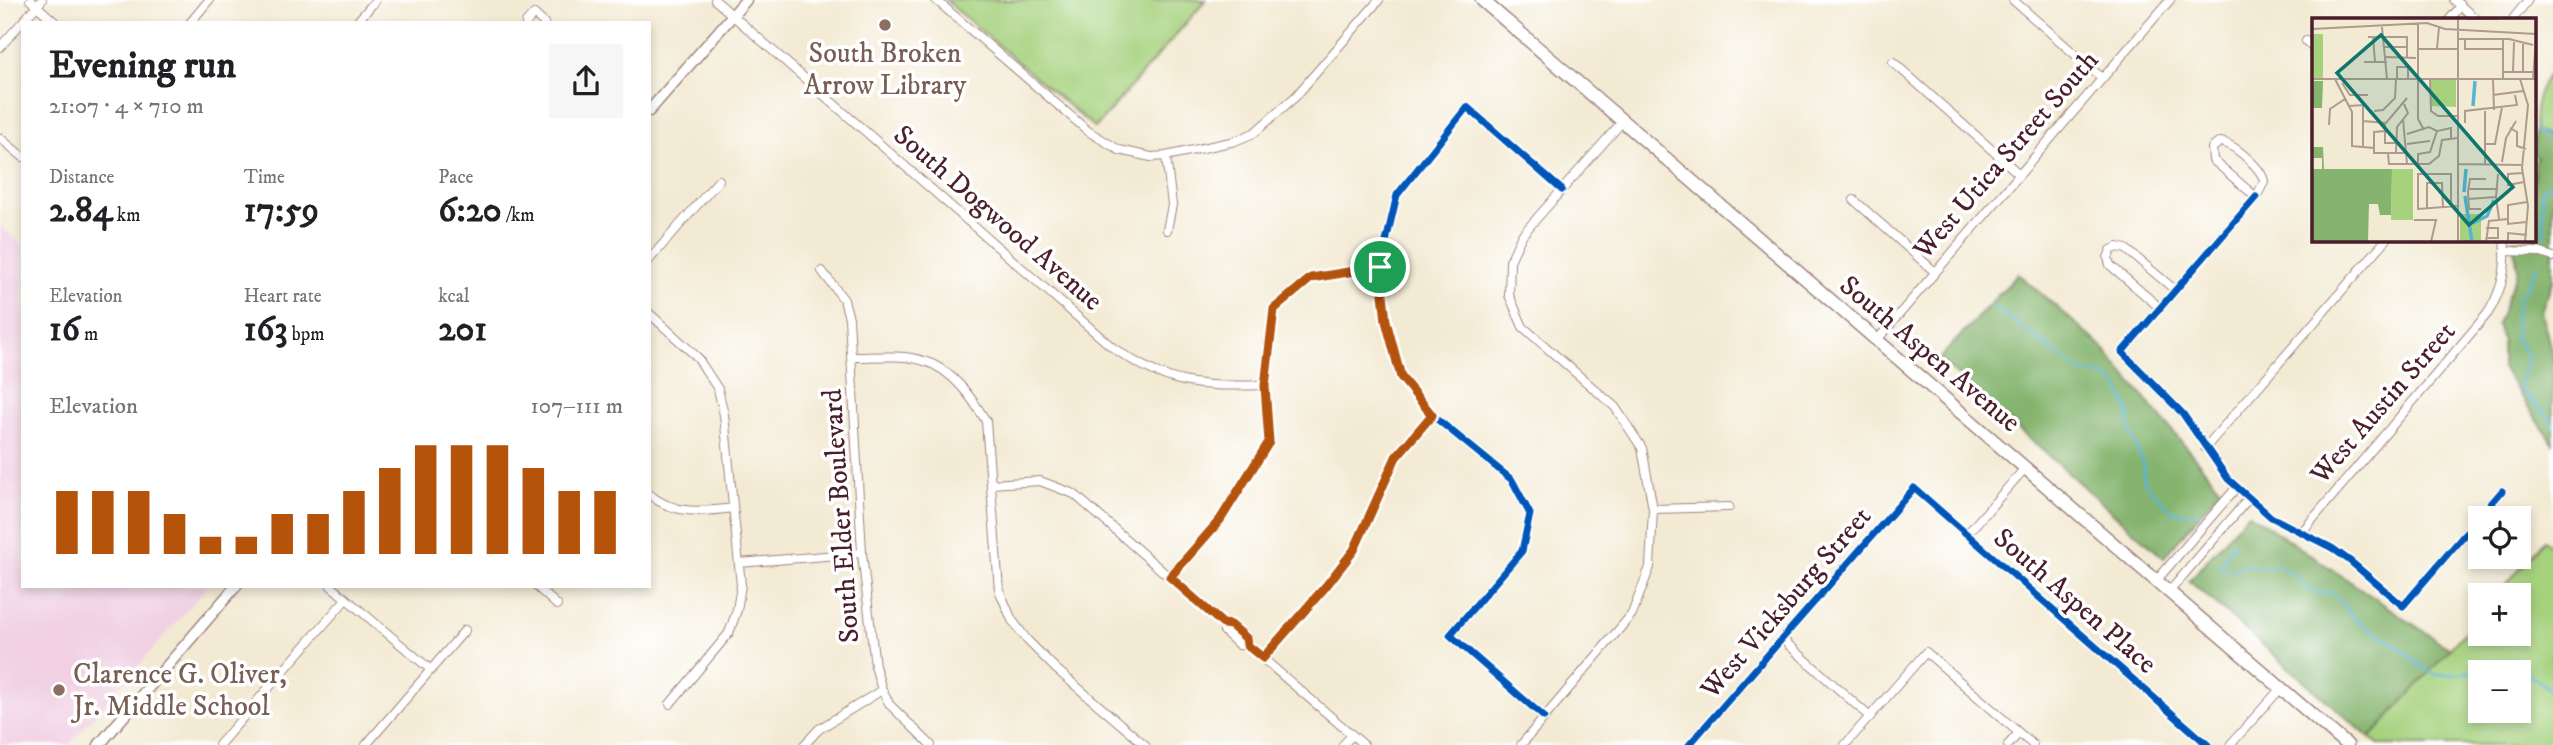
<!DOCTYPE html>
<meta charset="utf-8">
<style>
body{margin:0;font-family:"IM FELL DW Pica",serif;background:#f6f6f6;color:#202124;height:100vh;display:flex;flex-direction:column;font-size:26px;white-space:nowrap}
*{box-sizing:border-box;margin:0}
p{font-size:23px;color:#757577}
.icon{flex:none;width:38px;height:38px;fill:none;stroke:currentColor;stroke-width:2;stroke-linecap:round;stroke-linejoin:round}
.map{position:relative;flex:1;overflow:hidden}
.sheet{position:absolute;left:21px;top:21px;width:630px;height:567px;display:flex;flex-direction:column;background:#fff;border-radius:0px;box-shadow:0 4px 10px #0003}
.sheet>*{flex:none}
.controls{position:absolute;left:2468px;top:506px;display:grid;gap:14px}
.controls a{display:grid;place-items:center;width:63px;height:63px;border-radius:0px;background:#fff;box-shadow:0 4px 10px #0003;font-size:35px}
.pin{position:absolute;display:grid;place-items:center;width:60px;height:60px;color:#fff;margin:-30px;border:4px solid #fff;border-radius:50%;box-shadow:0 2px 7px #0007}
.round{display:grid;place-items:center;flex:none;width:74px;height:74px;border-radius:0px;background:#f6f6f6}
.headline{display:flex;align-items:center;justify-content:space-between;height:119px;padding:0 28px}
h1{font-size:38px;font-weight:800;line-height:52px}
.metrics{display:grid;grid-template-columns:repeat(3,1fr);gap:10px;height:119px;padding:7px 28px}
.metrics div{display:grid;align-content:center}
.metrics b{font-size:35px;font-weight:800}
.metrics small{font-size:19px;font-weight:400}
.metrics p{font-size:19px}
.chart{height:196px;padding:14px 28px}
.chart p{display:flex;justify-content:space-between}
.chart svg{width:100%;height:126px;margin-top:7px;stroke:#b45309;stroke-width:6}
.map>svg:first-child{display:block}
</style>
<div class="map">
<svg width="2553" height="745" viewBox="0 0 2553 745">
<rect width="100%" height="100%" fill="#fff"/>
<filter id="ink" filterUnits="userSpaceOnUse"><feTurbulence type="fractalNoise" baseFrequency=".0143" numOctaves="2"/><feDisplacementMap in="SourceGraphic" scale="14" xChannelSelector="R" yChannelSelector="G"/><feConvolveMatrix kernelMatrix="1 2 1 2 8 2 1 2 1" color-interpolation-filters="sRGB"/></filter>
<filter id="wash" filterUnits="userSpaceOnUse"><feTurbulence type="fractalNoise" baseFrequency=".00686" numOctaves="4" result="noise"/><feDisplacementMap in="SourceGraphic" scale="28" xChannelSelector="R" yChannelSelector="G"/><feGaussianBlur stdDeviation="1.57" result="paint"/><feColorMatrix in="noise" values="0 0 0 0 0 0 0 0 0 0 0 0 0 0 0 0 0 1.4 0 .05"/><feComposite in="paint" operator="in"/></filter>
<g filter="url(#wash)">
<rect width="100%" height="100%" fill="#f3ead3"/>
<!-- built -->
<polygon fill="#f1d0e3" points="0,226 23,245 23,586 208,586 69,745 0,745"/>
<!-- green -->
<g fill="#a6d27e" stroke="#787854" stroke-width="2" fill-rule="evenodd">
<polygon points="945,0 1206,0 1095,128"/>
<path d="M2553,68V139L2534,130C2534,102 2537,91 2553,68Z"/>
<path d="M2544,540L2553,548V745H2378L2370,738L2480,615V634H2518V595H2497ZM2480,672H2518V710H2480Z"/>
</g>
<!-- forest -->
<g fill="#84b46d" stroke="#676a4c" stroke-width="2">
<polygon points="2534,130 2553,139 2553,280 2541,311 2553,358 2553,443 2502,368 2502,341 2497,324 2518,270 2513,240 2534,240 2534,161 2537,157 2534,154"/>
<polygon points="2018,274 2100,345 2221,489 2164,558 1939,359"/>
<polygon points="2248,513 2450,649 2370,738 2189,581"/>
</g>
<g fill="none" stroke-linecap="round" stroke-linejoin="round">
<!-- stream -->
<g stroke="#56b5d4" stroke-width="2.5">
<polyline points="2534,130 2553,142"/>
<polyline points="2544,238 2542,191 2553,180"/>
<polyline points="2537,266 2527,288 2518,297 2518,311 2514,319 2517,331 2514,336 2528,357 2519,388 2551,420 2553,426"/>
<polyline points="1990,304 2082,372 2104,376 2118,386 2129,412 2129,429 2144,465 2143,481 2173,512 2200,513"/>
<path d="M2234,542L2222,562V568C2231,572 2235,570 2243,565L2268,568L2276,565L2297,576L2302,585L2317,593L2330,592L2335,595L2349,613L2365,626L2392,642L2425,669L2435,675L2461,674L2489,665L2512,667L2538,680L2553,692"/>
</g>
</g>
</g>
<g filter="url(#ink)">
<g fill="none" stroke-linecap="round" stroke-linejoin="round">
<!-- street casing -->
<g stroke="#9e847f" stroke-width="10">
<g id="street">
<polyline points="30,0 56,23"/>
<path d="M715,0L1112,347C1168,386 1198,387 1265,385"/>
<polyline points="936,0 1088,131 1119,150 1151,157 1166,156 1235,141 1254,133 1295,97 1379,0"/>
<polyline points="2013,0 2102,78"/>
<polyline points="2454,0 2476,19"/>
<polyline points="2450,19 2461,6"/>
<polyline points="2513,19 2528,0"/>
<polyline points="190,23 209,0"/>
<polyline points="356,23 376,0"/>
<polyline points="526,23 534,14 544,23"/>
<polyline points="2306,41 2313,48"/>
<polyline points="0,47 42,0"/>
<polyline points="1893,62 2019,174"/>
<polyline points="0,138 23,157"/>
<path d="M2220,142C2233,143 2263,169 2264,182L2256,197L2213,160L2212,148Z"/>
<polyline points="1166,156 1172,205 1167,230"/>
<polyline points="2256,197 2122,352 2183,414 2228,479 2271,517 2332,548 2350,561 2403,606 2502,491"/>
<polyline points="1854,200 1935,272"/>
<polyline points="2506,251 2538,252 2553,257"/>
<polyline points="649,260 719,180"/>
<polyline points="822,271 844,300 849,318 862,553 875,666 882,690 890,705 931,745"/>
<polyline points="2160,308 2110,265 2108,258 2111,250 2118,247 2126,249 2175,290"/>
<polyline points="649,313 697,357 718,389 724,415 741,585 737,610 729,633 670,704"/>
<polyline points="1877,340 2170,0"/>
<path d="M852,357C875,357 902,354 924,361C952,369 972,398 986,421L999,590L1012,620L1027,640L1056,669L1145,745"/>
<polyline points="2205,448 2386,240"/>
<polyline points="991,484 1040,481 1074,494 1223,624 1231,625 1246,637 1247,645 1364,745"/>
<path d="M649,494C673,515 704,512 733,508"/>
<polyline points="1653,509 1729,507"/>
<path d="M2301,533L2488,313C2502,290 2508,266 2504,240"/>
<polyline points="1967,534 2026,467"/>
<polyline points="739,563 862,553"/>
<polyline points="1170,577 1220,520 1269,442 1265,385 1274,309 1311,278 1380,267"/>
<polyline points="2156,581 2237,487"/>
<polyline points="331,586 431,670"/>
<polyline points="536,586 557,605"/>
<polyline points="2169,592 2249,498"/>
<polyline points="1223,624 1224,631 1239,645 1247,645"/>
<polyline points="1782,639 1870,717"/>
<polyline points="1263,658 1326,586 1354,550 1396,457 1432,415"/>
<polyline points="1544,717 1450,635 1522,551 1530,514 1512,480 1432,415 1401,377 1386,321 1380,267 1397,195 1467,107 1562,190"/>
<polyline points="219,745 346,599"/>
<polyline points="366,745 465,630"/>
<polyline points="804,745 819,729 882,690"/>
<polyline points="1343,745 1352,735"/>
<polyline points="1521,745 1632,614 1650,567 1653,509 1642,448 1615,407 1523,327 1509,295 1510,261 1522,235 1622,122"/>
<polyline points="1689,745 1914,488 2208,745"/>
<polyline points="1845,745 1926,652 2033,745"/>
<polyline points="2008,745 2019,733"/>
<polyline points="2230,745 2281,688"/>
</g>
</g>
<!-- secondary casing -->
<g stroke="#9e847f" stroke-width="13">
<g id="secondary">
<polyline points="649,111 746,0"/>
<polyline points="99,745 236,586"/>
</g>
</g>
<!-- primary casing -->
<g stroke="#9e847f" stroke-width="15">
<polyline id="primary" points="1482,0 2347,745"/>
</g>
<!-- street -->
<use href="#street" stroke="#fff" stroke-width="8"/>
<!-- secondary -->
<use href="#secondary" stroke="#fff" stroke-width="10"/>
<!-- primary -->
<use href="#primary" stroke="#fff" stroke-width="12"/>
<!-- cycleway casing -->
<g stroke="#fff" stroke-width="11">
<g id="cycleway">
<polyline points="2256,197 2122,352 2183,414 2228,479 2271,517 2332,548 2350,561 2403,606 2502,491"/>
<polyline points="1544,717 1450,635 1522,551 1530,514 1512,480 1432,415 1401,377 1386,321 1380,267 1397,195 1467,107 1562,190"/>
<polyline points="1689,745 1914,488 2208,745"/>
</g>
</g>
<!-- cycleway -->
<use href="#cycleway" stroke="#0057b8" stroke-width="7"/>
</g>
</g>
<g fill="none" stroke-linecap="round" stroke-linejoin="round" filter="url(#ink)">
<!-- route casing -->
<g stroke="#fff" stroke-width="14">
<polygon id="route" points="1380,267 1386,321 1401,377 1432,415 1396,457 1354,550 1326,586 1263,658 1247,645 1246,638 1231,625 1223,624 1170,577 1220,520 1269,442 1265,386 1274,309 1311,278"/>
</g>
<!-- route -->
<use href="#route" stroke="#b45309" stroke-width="9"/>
</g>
<!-- markers -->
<g fill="#8d6e63" stroke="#fff" stroke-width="2.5">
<circle cx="885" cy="25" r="7"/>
<circle cx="59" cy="690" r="7"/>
</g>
<g text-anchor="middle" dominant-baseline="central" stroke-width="7" stroke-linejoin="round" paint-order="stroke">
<!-- education labels -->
<g font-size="28" fill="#785e54" stroke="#fff">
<text x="885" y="53">South Broken<tspan x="885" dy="32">Arrow Library</tspan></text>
<text x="73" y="674" text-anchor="start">Clarence G. Oliver,<tspan x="73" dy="32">Jr. Middle School</tspan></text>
</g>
<!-- street labels -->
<g font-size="28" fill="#4a1f2b" stroke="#fff">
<text transform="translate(2006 155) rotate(-49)">West Utica Street South</text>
<text transform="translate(998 218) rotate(41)">South Dogwood Avenue</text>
<text transform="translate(1930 354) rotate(40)">South Aspen Avenue</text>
<text transform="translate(2383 403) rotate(-49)">West Austin Street</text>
<text transform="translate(841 516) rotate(-94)">South Elder Boulevard</text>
<text transform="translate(2075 601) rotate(41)">South Aspen Place</text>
<text transform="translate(1786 603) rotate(-49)">West Vicksburg Street</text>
</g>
</g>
<!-- overview -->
<g transform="translate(2312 18)">
<rect width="224" height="224" fill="#f3ead3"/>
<path d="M0,16H11V61H0ZM119,62H144V89L118,88ZM80,151H101V202H79ZM148,196H169V224H148Z" fill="#a6d27e"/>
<path d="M0,63H11L10,90H0ZM0,129H11L12,151H80L79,197H68L66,186H57L56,224H0V151H10V140H0Z" fill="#84b46d"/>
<path fill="none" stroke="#56b5d4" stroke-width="3.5" d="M161,88L163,63M152,174L154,151M153,178L160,224M161,205L175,198L182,182"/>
<path fill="none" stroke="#af9990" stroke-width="2" d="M146,0V224M155,1H186M106,5V101L112,112M70,9L75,61M0,11L115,5L133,11L224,16M56,19H95V39M61,19L63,44M146,21H197L221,27M153,21V31H191M191,21V61M71,29H95M106,31H146M125,31L127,9M74,39L104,40M52,44H75M192,54H221M201,54L202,24M211,54V26M0,61H145M23,61L40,94V128L62,130M85,61V49H96V61M118,61L119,93L126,98H146M146,61H224M181,61L182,92M208,61L216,87L210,150L216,188L213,224M221,61L224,22M30,65L38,77H56M181,77L211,73M37,88L51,87V129M62,93L71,92L83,80L84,61M91,101L95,146M51,103L74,105M153,105V93L205,87L203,77M17,107L18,91L33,81M198,110L205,114V128L214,131M73,113L62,114V135H95M95,116L117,109L125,113M84,125H73V106L95,80M95,126L118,123M173,126H183L190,89M84,134L85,109L96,95L92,86M76,135L77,146H117L127,138L130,122L146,120M190,144L194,120L204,103M106,146V136L118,134L125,113L139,110V120M146,146L209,147M173,146V93M210,155L196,156V167L212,164M157,171H186M184,179L187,201M156,181L184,179L186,156M139,188V156H106V191L146,188M115,191V165H130L131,190M169,191H157L156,173L158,161H174M102,202H124L119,224M214,204L196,206V187L215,184M174,210H186V220H174M174,224L177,203L196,201M196,224V215L215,217"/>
<path fill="#0f766e" fill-opacity="0.15" stroke="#0f766e" stroke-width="3.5" d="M69,17L201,169L157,207L25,55Z"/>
<rect width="224" height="224" fill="none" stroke="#4a1f2b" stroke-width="3.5"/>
</g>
</svg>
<div class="controls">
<a><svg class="icon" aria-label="locate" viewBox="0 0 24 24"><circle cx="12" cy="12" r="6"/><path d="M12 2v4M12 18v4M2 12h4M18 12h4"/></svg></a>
<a>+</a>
<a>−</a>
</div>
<div class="pin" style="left:1380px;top:267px;background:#1e9e55"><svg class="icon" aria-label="arrive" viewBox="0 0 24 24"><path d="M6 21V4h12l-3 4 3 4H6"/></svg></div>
<section class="sheet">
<div class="headline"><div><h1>Evening run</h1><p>21:07 · 4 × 710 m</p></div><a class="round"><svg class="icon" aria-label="share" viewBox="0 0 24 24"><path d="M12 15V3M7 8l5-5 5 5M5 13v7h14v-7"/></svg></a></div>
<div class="metrics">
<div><p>Distance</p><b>2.84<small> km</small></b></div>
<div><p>Time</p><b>17:59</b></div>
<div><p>Pace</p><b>6:20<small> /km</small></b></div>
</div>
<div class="metrics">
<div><p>Elevation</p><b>16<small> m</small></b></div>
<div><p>Heart rate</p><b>163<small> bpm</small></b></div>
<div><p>kcal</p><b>201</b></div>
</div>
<div class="chart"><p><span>Elevation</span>107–111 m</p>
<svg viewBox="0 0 160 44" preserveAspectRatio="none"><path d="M5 44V22M15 44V22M25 44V22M35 44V30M45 44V38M55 44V38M65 44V30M75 44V30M85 44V22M95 44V14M105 44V6M115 44V6M125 44V6M135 44V14M145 44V22M155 44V22"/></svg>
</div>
</section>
</div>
